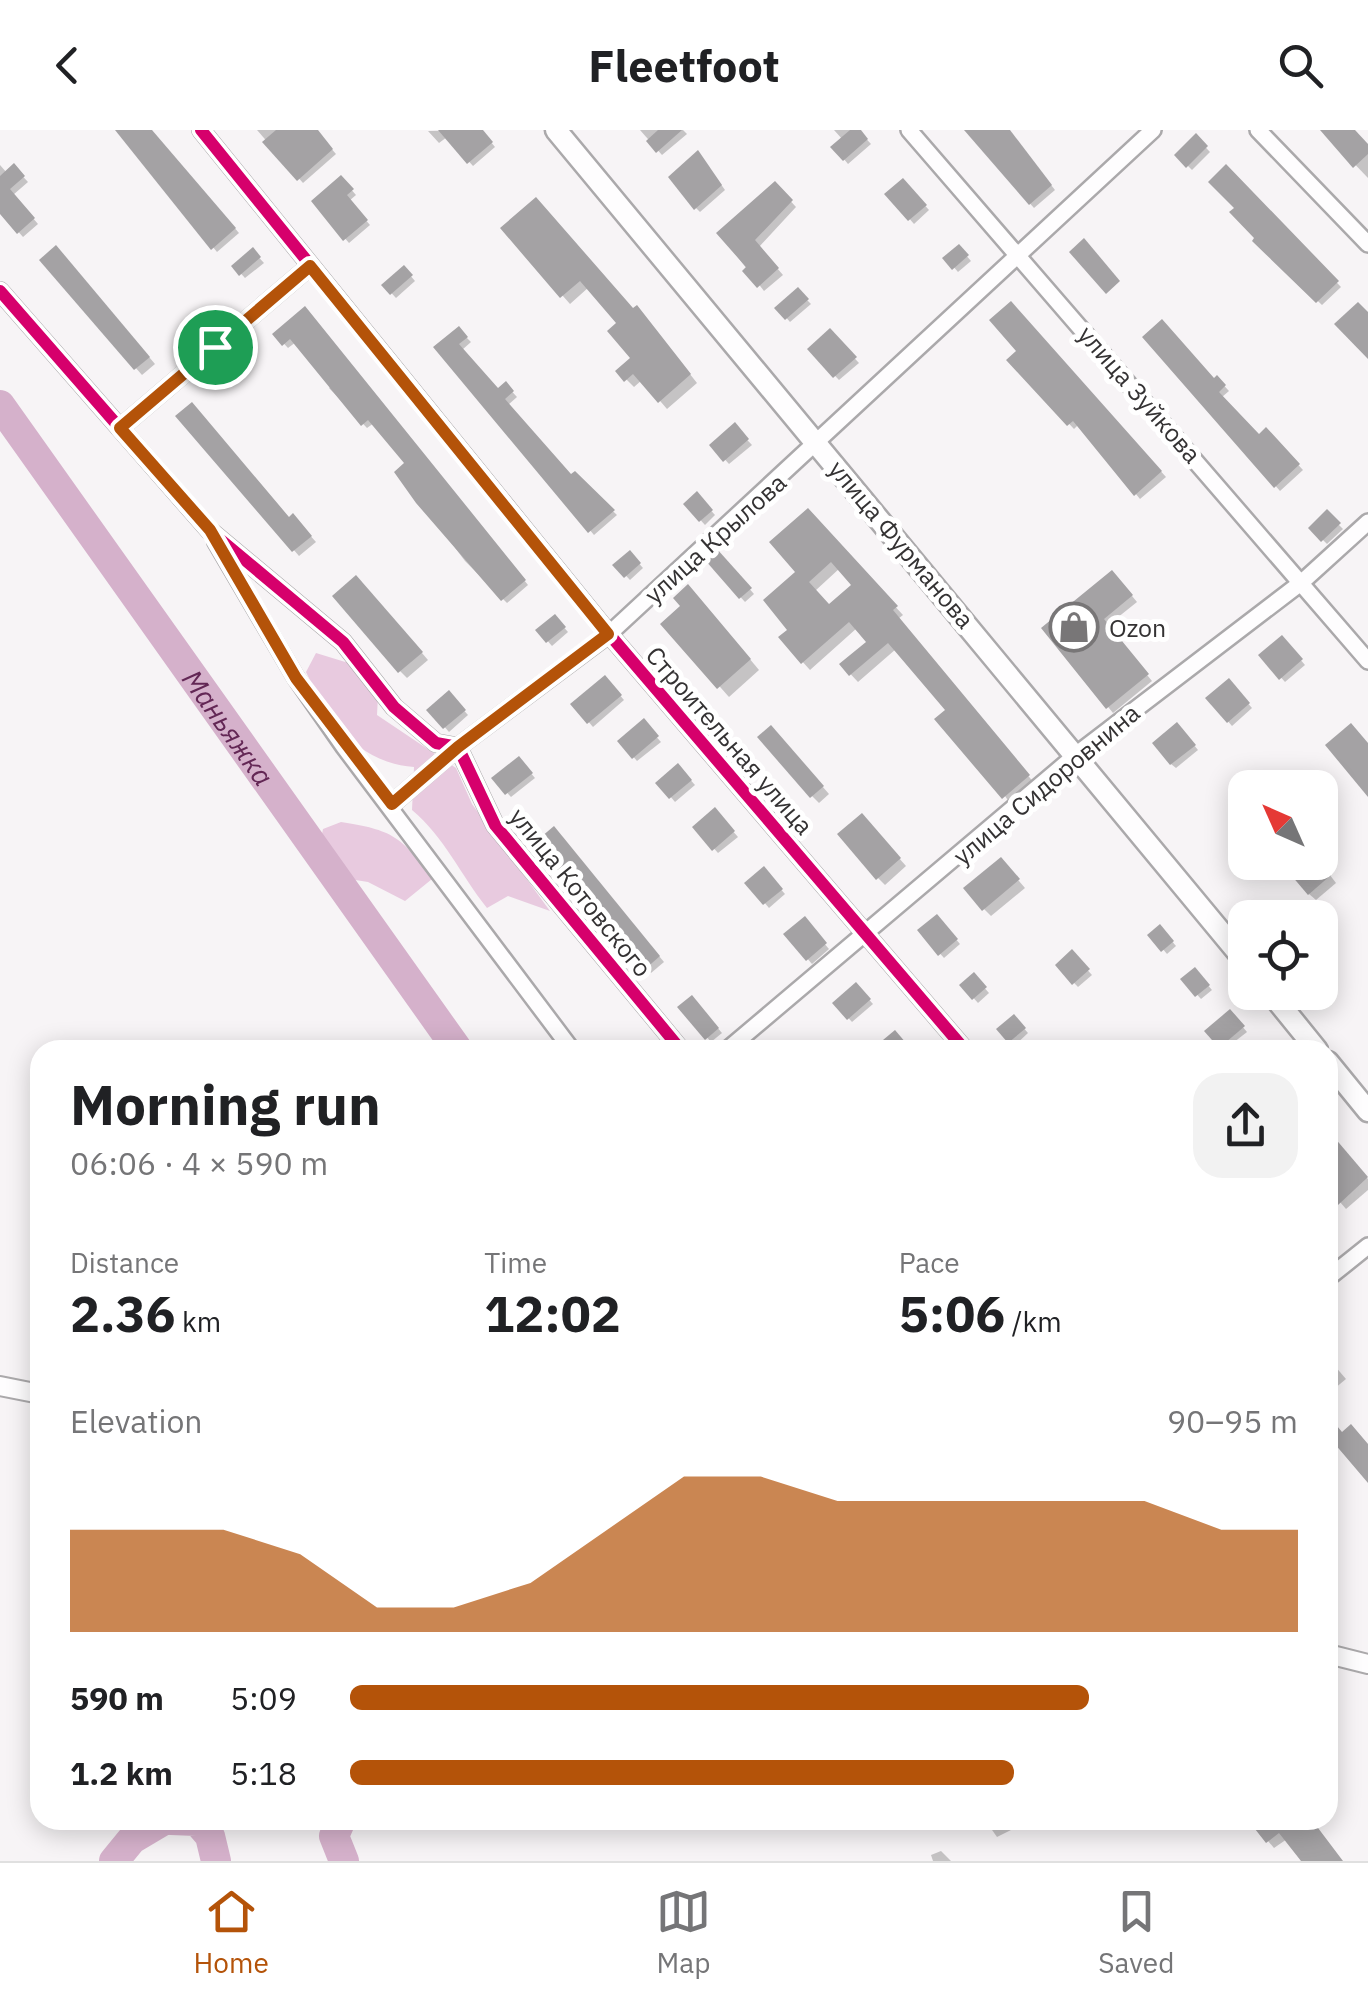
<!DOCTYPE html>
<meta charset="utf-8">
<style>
body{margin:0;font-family:"IBM Plex Sans",sans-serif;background:#f2f2f2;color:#202124;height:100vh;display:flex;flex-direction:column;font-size:38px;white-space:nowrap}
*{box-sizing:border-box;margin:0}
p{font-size:32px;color:#757577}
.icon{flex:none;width:55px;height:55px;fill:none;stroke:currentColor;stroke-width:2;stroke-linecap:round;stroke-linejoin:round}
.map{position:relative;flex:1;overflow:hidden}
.sheet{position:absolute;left:30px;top:910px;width:1308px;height:790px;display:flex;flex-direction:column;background:#fff;border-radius:30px;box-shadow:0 5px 25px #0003}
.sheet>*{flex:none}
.needle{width:65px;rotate:315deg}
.buttons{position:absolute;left:1228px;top:640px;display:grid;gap:20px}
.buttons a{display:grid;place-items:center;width:110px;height:110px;border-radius:20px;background:#fff;box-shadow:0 5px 25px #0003;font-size:50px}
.pin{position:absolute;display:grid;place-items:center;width:85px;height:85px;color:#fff;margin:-42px;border:5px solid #fff;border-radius:50%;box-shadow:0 2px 10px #0007}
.round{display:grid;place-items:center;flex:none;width:105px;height:105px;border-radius:30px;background:#f2f2f2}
.overview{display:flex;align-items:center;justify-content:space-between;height:170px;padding:0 40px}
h1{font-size:55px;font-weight:700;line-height:75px}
.stats{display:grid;grid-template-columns:repeat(3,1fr);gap:15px;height:170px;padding:10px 40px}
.stats div{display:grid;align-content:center}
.stats b{font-size:50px;font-weight:700}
.stats small{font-size:28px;font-weight:400}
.stats p{font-size:28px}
.chart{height:280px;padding:20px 40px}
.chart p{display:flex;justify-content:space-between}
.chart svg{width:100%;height:180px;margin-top:10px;fill:#b45309;opacity:.7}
ul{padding:0 40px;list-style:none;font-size:32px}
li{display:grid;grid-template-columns:160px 120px 1fr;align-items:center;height:75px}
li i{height:25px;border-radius:12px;background:#b45309}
header{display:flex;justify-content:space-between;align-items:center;height:130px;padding:0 40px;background:#fff;font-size:45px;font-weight:700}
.tab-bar{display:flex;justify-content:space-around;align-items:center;height:140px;border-top:2px solid #e0e0e0;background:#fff;font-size:28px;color:#757577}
.tab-bar a{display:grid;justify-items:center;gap:5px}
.tab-bar .selected{color:#b45309}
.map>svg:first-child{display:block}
</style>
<header><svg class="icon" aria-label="back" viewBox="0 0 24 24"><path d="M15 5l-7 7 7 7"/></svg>Fleetfoot<svg class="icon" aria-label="search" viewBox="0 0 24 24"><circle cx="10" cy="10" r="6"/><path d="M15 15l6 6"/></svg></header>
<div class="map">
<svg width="1368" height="1731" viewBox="0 0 1368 1731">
<rect width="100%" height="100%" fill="#f7f4f6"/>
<!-- forest -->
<g fill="#e8cadf">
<path d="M316,523L355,535L378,566L377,585L456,638L472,674L550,781L508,766L487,778C460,744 445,708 412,680L414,637C358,633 329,591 306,542Z"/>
<path d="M341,692C392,700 402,706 432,749L405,771L368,752L343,748L320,714L323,699Z"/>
</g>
<!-- shadow -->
<g fill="#0003" fill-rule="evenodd">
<polygon points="118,0 150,0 239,103 217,122"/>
<polygon points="257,0 315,0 336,24 303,53"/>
<polygon points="481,0 495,17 473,36 447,7 439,13 428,1"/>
<polygon points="640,0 683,0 687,4 662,25"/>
<polygon points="834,0 858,0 871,14 848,34 834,17 843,10"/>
<polygon points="965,0 993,0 1013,7 1055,60 1034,78"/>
<polygon points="1322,0 1350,0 1368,18 1368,48"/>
<polygon points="1196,7 1210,22 1192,40 1177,25"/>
<polygon points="702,28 725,60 700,82 696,78"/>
<polygon points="0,35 7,43 14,37 28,52 13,65 38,94 23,107 0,81"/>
<polygon points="1226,38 1341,157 1322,175 1255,111 1258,108 1237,78"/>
<polygon points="341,48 356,65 349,71 370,95 349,113 314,72"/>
<polygon points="903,51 929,80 914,94 888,64"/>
<polygon points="775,54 796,77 759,117 783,145 764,161 719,103"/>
<polygon points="503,98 644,186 697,253 667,279 642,250 634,257 618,241 633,228 620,193 589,157 570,174"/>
<polygon points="959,117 971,131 958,142 946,128"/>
<polygon points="253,121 264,133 245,148 234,136"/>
<polygon points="62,124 155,234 142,245 42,130"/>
<polygon points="404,138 415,151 396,168 384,155"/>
<polygon points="798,161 811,174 790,192 778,178"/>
<polygon points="1011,175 1166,347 1140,369 1079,294 1074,299 1009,230 1019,221"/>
<polygon points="309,184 528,455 507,473 465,431 398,342 408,334 374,293 367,298 329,258 333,255 296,212 288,218 275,204"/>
<polygon points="458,199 471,212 462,220 498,261 505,254 517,267 508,275 572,347 575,345 617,385 594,405 437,217"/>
<polygon points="830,202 859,233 839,250 811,220"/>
<polygon points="1146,208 1214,251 1217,248 1229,261 1222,267 1259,307 1266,300 1303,340 1280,361"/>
<polygon points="179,286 289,390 298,392 316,412 299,426"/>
<polygon points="734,296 752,315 729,334 712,315"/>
<polygon points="697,365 715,385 705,395 686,374"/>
<path d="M808,382L903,485L898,489L1035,654L1011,675L948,580L896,519L858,552L842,535L869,512L857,498L810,540L781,508L790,500ZM840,438L855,455L829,477L815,461Z"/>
<polygon points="1327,383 1343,399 1327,414 1311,398"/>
<polygon points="717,422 754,464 745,472 708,431"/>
<polygon points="630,423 643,438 630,450 616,435"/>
<polygon points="1118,449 1137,472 1107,496 1152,551 1113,583 1045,499"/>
<polygon points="363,455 428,530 407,548 400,541"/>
<polygon points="698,467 759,540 729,567 664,494"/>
<polygon points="555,487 568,502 552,516 539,501"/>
<polygon points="1282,508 1305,535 1285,552 1262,526"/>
<polygon points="605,548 624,570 593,597 574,575"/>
<polygon points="1229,552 1252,578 1232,596 1209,569"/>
<polygon points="449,564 468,585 449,602 430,580"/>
<polygon points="643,592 661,612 637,631 620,611"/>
<polygon points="1181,599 1198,620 1176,638 1171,634"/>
<polygon points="778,606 829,664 819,673 812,666"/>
<polygon points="519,629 535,648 511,667 495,649"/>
<polygon points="678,636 695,655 675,672 659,653"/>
<polygon points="715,681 738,707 718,723 695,697"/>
<polygon points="868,693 906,736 885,755 878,748"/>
<polygon points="559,705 664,832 651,843 645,838"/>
<polygon points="1320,732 1336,753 1316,770 1309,764"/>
<polygon points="1007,737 1025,758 991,786 984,779"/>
<polygon points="764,740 785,764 769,778 748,753"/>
<polygon points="937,787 960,814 944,828 920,801"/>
<polygon points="804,790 829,819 812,834 787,805"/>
<polygon points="1160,797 1176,816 1167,824 1151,805"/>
<polygon points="1072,823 1092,845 1078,857 1058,836"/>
<polygon points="1195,840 1212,860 1201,869 1184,850"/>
<polygon points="974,846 989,863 978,873 962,855"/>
<polygon points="856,855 873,874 852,892 835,873"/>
<polygon points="692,868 722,903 711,912 681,877"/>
<polygon points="1230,882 1247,902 1224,920 1207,901"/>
<polygon points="1014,887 1028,903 1014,916 999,899"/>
<polygon points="1328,1003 1368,1049 1368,1060 1346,1079 1328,1058"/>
<polygon points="1328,1228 1346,1249 1328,1264"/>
<polygon points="1328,1429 1338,1442 1328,1451"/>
<polygon points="985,1690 1031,1690 997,1707"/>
<polygon points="1271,1690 1311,1690 1342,1731 1304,1731 1287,1709 1274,1718 1268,1711"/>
<polygon points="941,1721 951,1731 933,1731 931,1725"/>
</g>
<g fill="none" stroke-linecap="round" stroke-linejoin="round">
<!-- river -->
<g stroke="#d5b1cb" stroke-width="30">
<path id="s1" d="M0,275L458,920"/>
<polyline points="171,1690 197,1691 210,1706 216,1731"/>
<polyline points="341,1690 334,1706 344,1731"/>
<polyline points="114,1731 132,1709 164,1690"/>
</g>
</g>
<!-- building -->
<g fill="#a4a2a4" fill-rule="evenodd">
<polygon points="115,0 152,0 236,98 211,120"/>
<polygon points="276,0 318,0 333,19 297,51 262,12"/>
<polygon points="438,0 483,0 493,12 467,34"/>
<polygon points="658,0 682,0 656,23 646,11"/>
<polygon points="850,0 861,0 868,9 843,31 830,17"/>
<polygon points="964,0 1010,0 1052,55 1029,75"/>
<polygon points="1320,0 1355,0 1368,14 1368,24 1353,38"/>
<polygon points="1196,3 1208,16 1186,38 1174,25"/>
<polygon points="698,20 722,55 694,80 668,47"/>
<polygon points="14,33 25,46 10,59 35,88 17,104 0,84 0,46"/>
<polygon points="1226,34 1339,151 1316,173 1252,111 1254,108 1229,82 1234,78 1208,52"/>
<polygon points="341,45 354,59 347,65 368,90 343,111 311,71"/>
<polygon points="903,48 927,75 908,91 884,64"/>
<polygon points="775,51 793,70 755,110 779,138 757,158 742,141 746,137 716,103"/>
<polygon points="536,67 633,178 637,175 691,244 658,273 633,244 624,252 615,241 630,228 607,201 616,193 580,151 560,168 500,98"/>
<polygon points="1084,108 1120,151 1106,164 1069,122"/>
<polygon points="959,114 969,125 952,140 942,128"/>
<polygon points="56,115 150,227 134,240 39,130"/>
<polygon points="253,117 261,127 239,146 231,136"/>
<polygon points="404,135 413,145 390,165 381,155"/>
<polygon points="798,157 809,169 785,190 774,178"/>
<polygon points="1011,171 1162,341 1134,366 1073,291 1067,296 1006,230 1016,221 989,190"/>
<polygon points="1358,172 1368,182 1368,229 1334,194"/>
<polygon points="305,176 526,450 501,471 416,373 394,342 404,333 368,290 361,296 290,209 282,216 272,204"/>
<polygon points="1162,189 1214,248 1217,245 1226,255 1219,262 1259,304 1266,297 1300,334 1274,358 1142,207"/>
<polygon points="459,196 468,207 459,214 498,258 506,251 514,261 505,269 571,344 575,341 615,380 588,403 433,217"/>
<polygon points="830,198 857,227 833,248 807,219"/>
<polygon points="192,272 289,387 293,383 312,406 292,422 175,286"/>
<polygon points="735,292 749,309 723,332 709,315"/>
<polygon points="697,361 713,380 699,392 683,374"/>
<path d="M808,378L898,476L893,480L1030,645L1002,669L934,589L945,580L888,513L849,546L839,534L866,512L849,492L801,534L778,507L787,500L763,470L795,442L769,412ZM831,432L851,455L829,474L809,452Z"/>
<polygon points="1327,379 1341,393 1321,412 1308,398"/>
<polygon points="717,419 752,458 739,469 705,430"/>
<polygon points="630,420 641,433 624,448 612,435"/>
<polygon points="1112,440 1133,465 1104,489 1149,544 1106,579 1041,498"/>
<polygon points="356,445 423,522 398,543 332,466"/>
<polygon points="688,454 751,529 717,559 660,494 680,476 673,468"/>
<polygon points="555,484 566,497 546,513 535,500"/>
<polygon points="1282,505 1303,529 1279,550 1258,525"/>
<polygon points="605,545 622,565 587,594 570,574"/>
<polygon points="1229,548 1250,573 1227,593 1205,568"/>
<polygon points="449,560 466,580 443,599 426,580"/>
<polygon points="644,588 659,606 632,629 617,611"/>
<polygon points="1177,592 1196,615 1170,635 1152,613"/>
<polygon points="1351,593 1368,613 1368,667 1325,615"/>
<polygon points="771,595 824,656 810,668 757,607"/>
<polygon points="519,626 533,643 505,665 491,648"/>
<polygon points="678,633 692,650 669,669 655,653"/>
<polygon points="715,677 735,701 712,721 692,697"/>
<polygon points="862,683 901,728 876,750 837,704"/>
<polygon points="554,696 660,826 644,840 534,713"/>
<polygon points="1001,727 1020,749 982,781 963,758"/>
<polygon points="1280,732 1320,732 1331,745 1308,765"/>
<polygon points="764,736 783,759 763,775 744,753"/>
<polygon points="937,784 958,809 938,826 917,800"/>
<polygon points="805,786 827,813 806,831 783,804"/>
<polygon points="1160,794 1174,811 1161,822 1147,805"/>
<polygon points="1072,819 1090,839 1072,855 1055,835"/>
<polygon points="1195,837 1210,855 1195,867 1180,849"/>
<polygon points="974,842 987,857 972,870 959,855"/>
<polygon points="856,852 871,869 847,890 832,873"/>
<polygon points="692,865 719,898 705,910 677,877"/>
<polygon points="1230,879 1245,896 1219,918 1204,901"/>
<polygon points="1014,884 1026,898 1008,913 996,899"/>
<polygon points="895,900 912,920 871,920"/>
<polygon points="1328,1000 1368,1047 1338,1075 1328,1062"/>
<polygon points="1328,1285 1342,1302 1351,1294 1368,1314 1368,1353 1328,1306"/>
<polygon points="1267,1690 1312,1690 1343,1731 1301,1731 1279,1703 1266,1713 1255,1699"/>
</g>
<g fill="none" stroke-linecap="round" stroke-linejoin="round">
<!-- minor casing -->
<g stroke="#aba9ab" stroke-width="20">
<g id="minor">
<polyline points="201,0 609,504 965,920"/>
<polyline points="909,0 1368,531"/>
<polyline points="1258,0 1368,114"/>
<polyline points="0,161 209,400 343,512 394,577 436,613 458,617 495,695 681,920"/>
<polyline points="120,298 310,136"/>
<polyline points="216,412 296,548 344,617 572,920"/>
<polyline points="391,675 458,617 609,504 1153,0"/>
<polyline points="727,920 1077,624 1302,452 1368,392"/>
<polyline points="1328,1148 1368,1116"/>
</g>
</g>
<!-- tertiary casing -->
<g stroke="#aba9ab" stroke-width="22">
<g id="tertiary">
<polyline points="0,1256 40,1264"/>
<polyline points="1328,1524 1368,1534"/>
</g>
</g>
<!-- secondary casing -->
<g stroke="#aba9ab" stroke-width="25">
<g id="secondary">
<polyline points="556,0 1245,831"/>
<polyline points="1270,862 1317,920"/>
<polyline points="1328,932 1368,981"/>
</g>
</g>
<!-- minor -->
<use href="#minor" stroke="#fefdfe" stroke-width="15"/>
<!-- tertiary -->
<use href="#tertiary" stroke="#fefdfe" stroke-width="18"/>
<!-- secondary -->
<use href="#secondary" stroke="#fefdfe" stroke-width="20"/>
<!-- cycleway casing -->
<g stroke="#fff" stroke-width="19">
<g id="cycleway">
<polyline points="201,0 609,504 965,920"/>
<polyline points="0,161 209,400 343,512 394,577 436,613 458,617 495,695 681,920"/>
</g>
</g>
<!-- cycleway -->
<use href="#cycleway" stroke="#d6006c" stroke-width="12"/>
</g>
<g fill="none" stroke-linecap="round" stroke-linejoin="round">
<!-- route casing -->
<g stroke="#fff" stroke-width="20">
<polygon id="route" points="310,136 608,504 458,617 392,674 296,548 210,400 120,298"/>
</g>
<!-- route -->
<use href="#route" stroke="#b45309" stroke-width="12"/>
</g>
<!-- icons -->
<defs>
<g id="shop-ring" transform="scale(2.5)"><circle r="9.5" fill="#fff" stroke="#787677" stroke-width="1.5"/><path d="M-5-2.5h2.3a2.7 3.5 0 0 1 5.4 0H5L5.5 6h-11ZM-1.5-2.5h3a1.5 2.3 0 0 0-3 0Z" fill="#787677"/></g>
</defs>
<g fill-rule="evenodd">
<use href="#shop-ring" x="1074" y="497"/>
</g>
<g text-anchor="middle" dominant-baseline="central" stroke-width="10" stroke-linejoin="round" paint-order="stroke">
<!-- street labels -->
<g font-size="25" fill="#343233" stroke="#fff">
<text transform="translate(1140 264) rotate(49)">улица Зуйкова</text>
<text transform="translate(715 408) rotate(-42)">улица Крылова</text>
<text transform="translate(902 414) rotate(50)">улица Фурманова</text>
<text transform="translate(730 610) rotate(49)">Строительная улица</text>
<text transform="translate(1046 654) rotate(-40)">улица Сидоровнина</text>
<text transform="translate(581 762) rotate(51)">улица Котовского</text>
</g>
<!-- poi labels -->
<g font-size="25" fill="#343233" stroke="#fff" text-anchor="start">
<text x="1109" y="497">Ozon</text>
</g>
<!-- water labels -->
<g font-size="28" font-style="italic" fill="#632755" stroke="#fff">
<text stroke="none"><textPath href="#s1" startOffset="395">Маньяжка</textPath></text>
</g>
</g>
</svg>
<div class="buttons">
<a><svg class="needle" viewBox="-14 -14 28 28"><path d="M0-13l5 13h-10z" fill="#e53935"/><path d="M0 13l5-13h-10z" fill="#757577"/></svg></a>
<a><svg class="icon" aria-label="locate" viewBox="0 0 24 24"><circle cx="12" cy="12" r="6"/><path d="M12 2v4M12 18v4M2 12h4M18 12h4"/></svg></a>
</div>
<div class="pin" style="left:215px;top:217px;background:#1e9e55"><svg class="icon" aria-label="arrive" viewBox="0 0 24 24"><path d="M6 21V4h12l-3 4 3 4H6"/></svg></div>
<section class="sheet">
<div class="overview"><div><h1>Morning run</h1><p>06:06 · 4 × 590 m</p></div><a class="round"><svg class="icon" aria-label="share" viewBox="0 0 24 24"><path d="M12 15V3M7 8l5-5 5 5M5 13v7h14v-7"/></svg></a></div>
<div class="stats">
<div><p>Distance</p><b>2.36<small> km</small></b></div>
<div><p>Time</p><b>12:02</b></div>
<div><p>Pace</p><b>5:06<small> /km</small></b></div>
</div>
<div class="chart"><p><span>Elevation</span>90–95 m</p>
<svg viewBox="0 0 160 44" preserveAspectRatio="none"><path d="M0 44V19L10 19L20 19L30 25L40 38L50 38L60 32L70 19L80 6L90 6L100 12L110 12L120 12L130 12L140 12L150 19L160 19V44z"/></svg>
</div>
<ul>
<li><b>590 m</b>5:09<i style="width:78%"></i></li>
<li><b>1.2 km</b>5:18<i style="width:70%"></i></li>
</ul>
</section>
</div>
<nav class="tab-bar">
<a class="selected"><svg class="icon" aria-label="home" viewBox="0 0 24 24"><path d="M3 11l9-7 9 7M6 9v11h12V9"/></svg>Home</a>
<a><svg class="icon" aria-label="map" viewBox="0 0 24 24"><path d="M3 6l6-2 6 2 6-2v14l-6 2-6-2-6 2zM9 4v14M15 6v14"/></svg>Map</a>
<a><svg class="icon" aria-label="saved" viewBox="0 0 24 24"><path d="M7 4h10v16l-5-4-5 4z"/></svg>Saved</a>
</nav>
